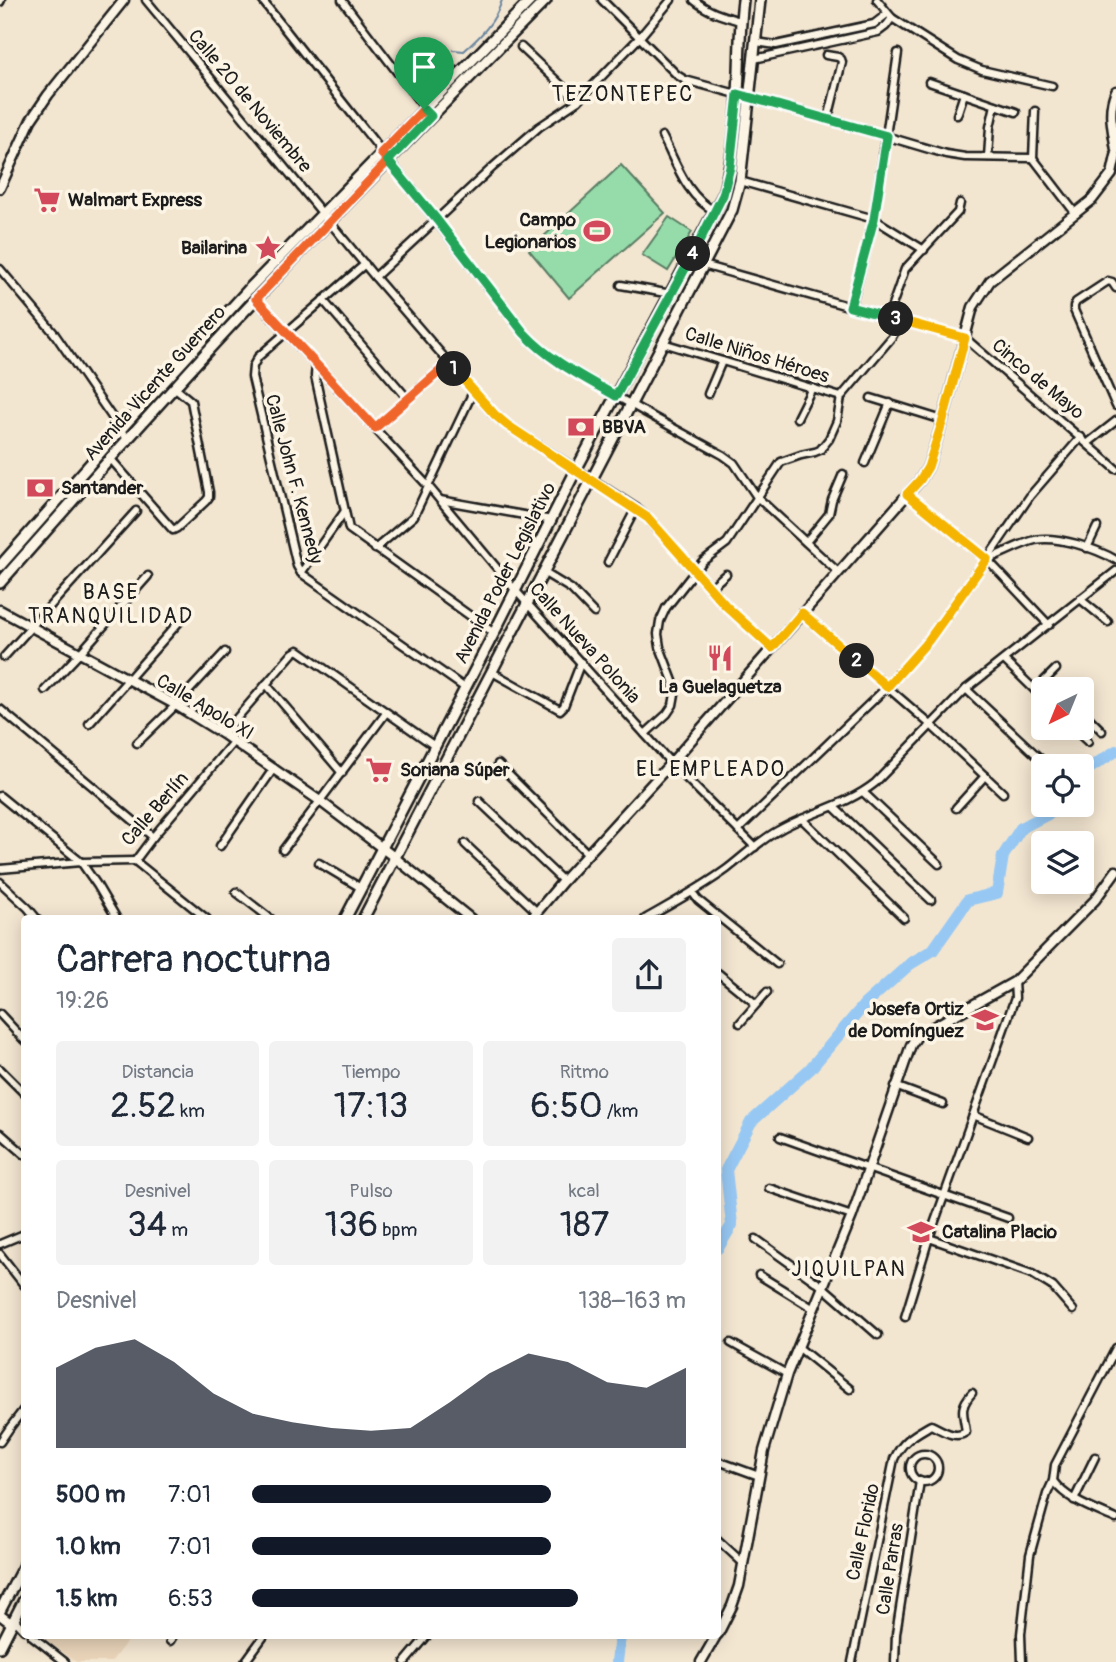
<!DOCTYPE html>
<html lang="es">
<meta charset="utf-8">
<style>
body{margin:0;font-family:Pangolin,sans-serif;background:#f2f2f3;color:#1f2937;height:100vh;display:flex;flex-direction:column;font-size:26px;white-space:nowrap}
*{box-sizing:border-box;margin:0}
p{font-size:23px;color:#747a83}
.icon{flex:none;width:38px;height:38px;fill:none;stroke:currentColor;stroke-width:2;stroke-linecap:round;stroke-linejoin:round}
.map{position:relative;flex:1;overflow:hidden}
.side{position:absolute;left:21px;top:915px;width:700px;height:724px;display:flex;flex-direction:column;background:#fff;border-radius:7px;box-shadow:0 4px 18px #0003}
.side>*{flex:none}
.needle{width:46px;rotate:223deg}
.fabs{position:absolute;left:1031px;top:677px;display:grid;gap:14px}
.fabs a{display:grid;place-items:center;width:63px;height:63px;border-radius:7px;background:#fff;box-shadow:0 4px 18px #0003;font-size:35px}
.pin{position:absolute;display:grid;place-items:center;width:60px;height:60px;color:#fff;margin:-72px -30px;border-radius:50% 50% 50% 0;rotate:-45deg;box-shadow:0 0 7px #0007}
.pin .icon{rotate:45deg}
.km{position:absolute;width:35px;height:35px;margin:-18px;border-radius:50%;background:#222;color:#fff;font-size:19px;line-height:35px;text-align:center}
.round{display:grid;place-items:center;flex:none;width:74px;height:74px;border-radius:7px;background:#f2f2f3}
.headline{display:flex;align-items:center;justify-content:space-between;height:119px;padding:0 35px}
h1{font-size:38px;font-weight:600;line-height:52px}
.metrics{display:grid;grid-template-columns:repeat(3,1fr);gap:10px;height:119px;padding:7px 35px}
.metrics div{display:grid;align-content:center;border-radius:7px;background:#f2f2f3;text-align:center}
.metrics b{font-size:35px;font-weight:600}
.metrics small{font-size:19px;font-weight:400}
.metrics p{font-size:19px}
.chart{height:196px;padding:14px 35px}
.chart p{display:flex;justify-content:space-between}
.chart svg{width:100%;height:126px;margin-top:7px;fill:#111827;opacity:.7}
ul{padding:0 35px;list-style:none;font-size:23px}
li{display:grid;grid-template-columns:112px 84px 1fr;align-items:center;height:52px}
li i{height:18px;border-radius:9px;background:#111827}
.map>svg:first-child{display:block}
</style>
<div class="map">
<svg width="1116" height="1662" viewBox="0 0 1116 1662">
<rect width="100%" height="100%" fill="#f3e6d1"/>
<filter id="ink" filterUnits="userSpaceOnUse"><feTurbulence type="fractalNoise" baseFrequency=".0143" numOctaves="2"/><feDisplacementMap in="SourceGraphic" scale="14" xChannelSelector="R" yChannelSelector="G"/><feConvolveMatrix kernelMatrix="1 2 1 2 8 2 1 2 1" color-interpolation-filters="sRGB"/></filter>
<g filter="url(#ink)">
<!-- built -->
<polygon fill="#e9d4b9" points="41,1636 131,1636 111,1662 76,1662"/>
<!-- green -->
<g fill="#96dcaa" stroke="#597c63" stroke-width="2">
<polygon points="621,165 665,213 569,298 529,250"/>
<polygon points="669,217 692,232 668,271 642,255"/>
</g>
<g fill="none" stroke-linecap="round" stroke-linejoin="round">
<!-- stream -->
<path stroke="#66839d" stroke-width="2" d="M453,50L464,51C480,37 496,21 502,0"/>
<!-- river -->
<g stroke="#97c8f3" stroke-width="12">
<polyline points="1082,778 1085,771 1116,751"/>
<polyline points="718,1248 732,1225 726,1170 751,1122 810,1069 865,1004 910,964 933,950 968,900 997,893 1003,856 1021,828 1066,805"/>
<polyline points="617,1662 620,1636"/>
</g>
<!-- minor casing -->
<g stroke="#1c1c1c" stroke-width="11">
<g id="minor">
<polyline points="146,0 375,277 494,415 507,425 636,508 648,518 726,606 772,648"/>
<path d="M262,0C349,111 438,221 524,333C547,358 575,372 604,389C643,412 683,433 723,455L734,463L757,497L838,572"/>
<polyline points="342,0 426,110"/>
<polyline points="602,0 677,75 685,80 828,119 946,154 965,157 1033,158"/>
<path d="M694,0C708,12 723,16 740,21"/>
<polyline points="877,0 892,18 958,60 982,70 1052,86"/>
<polyline points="0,2 1,0"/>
<polyline points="756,42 776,45 874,24 887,14"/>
<polyline points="521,47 578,101"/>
<polyline points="826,55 838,57 841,59 842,62 828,119"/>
<polyline points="754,59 878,32 886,26 892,18"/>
<polyline points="929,82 1016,112"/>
<polyline points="957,115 964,94"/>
<path d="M662,136C676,162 686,197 715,211"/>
<polyline points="988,157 990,127 995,105"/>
<polyline points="1033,158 1076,214"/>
<polyline points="1033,158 1035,111"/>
<polyline points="740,181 874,219 924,250"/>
<polyline points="689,261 851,307 965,338 1116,469"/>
<polyline points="365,264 258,357 253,366 252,377 297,566 301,573 465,688"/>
<polyline points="0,269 54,333 127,439"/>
<polyline points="375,277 493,167 539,127 578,101 640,37 671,0"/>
<polyline points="621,285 671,294"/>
<polyline points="1116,288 1112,282 1108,281 1076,302 1074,306 1074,310 1116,406"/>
<polyline points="255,299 429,487 516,591 671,763 755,847"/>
<polyline points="323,300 408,399"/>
<polyline points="851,307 874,219 898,53"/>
<polyline points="888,317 905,269 958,212 960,203"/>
<polyline points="663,343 841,397"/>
<polyline points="316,365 315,376 349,529 494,633"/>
<polyline points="708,394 722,361"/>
<polyline points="871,398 943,420"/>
<polyline points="797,418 812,388"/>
<polyline points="375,428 449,363"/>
<polyline points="1088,443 1116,421"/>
<polyline points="109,457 173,530 177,528 206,501 209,497 209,492 191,401 174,387"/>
<polyline points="865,463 890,403"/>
<polyline points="907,494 987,559 1049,625"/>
<polyline points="440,500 552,520"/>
<polyline points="806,542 829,514 832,500 843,474"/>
<polyline points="1087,548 1097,527"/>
<polyline points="375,549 414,516 473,392"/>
<path d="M988,559C1004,553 1020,544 1035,540C1057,535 1097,549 1116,560"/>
<polyline points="608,562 636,508"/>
<polyline points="543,572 571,589 594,613"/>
<polyline points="301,573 345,511"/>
<polyline points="710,588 726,574"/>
<polyline points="1080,599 1108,622"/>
<polyline points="802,613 932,726 1003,793"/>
<polyline points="4,657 136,511"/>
<polyline points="1004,660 1043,698"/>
<polyline points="492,672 560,710 564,706 581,662"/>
<polyline points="266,684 342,773"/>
<polyline points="966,689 1048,766"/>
<polyline points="45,690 80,653 148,576"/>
<polyline points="1035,690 1056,669"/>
<polyline points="1082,697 1085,693"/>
<polyline points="0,709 153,837"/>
<polyline points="1082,711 1102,731"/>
<polyline points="89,724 187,613"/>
<polyline points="1073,728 1088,742"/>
<polyline points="223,734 293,653 298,650 436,747"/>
<polyline points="645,734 667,714 673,705 675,694 673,681 660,647 658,634 660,621 666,608 703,561 727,543 781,462 801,455 815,452 820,450 829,439 837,421 841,397 892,337 902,320"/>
<polyline points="137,743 176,705 225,652"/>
<polyline points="498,764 588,854"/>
<polyline points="863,792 939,864"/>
<polyline points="0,796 81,862 97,885 117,919"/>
<polyline points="479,801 563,881"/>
<polyline points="834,807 931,900"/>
<polyline points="956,808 985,776"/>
<polyline points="802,819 904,918"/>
<polyline points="738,830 887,687 928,641 987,559 1030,496 1081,437"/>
<polyline points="465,844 537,912"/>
<polyline points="220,846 274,768"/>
<polyline points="283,850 386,713"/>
<polyline points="135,861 153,837 234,741"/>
<polyline points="135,861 207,919"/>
<polyline points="319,863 361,888"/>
<polyline points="0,869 81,862 135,861"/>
<polyline points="0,882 28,908 37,919"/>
<polyline points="236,892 271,919"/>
<polyline points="692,892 698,900 777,964"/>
<path d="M645,919C673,903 701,888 727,869C744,856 760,840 779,830C810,812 846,806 875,783L966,689L1116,571"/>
<polyline points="718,973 756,1004"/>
<polyline points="0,1014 24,1040"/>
<polyline points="740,1023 767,992"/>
<polyline points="0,1069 24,1093"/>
<polyline points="895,1086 943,1104"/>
<polyline points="973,1115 1028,1137"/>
<polyline points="0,1133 24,1154"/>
<polyline points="780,1137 1008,1218"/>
<polyline points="769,1188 852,1216"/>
<polyline points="929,1238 1032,1274 1053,1287 1073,1310"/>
<polyline points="756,1239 823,1287 878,1335"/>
<polyline points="0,1244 24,1234"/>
<polyline points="0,1254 24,1285"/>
<polyline points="759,1275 814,1309"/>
<polyline points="905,1317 929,1238 1015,998 1014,982"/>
<polyline points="731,1343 787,1374"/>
<polyline points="798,1347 850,1389"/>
<polyline points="0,1442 11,1426 24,1409"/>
<circle cx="924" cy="1468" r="14"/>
<polyline points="718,1461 759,1476"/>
<path d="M1053,1481C1068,1501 1094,1509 1116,1519"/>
<polyline points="1074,1500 1095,1457"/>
<polyline points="718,1540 743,1563"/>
<polyline points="14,1619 24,1630"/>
<polyline points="32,1636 65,1662"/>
<polyline points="170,1641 173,1636"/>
<polyline points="245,1662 264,1636"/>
<polyline points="405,1662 427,1636"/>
<path d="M852,1662L894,1459C903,1440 914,1435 931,1425C942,1430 955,1440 966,1432C964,1414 958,1409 972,1393"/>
<polyline points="895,1662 896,1634 920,1481"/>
<polyline points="1022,1662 1021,1634 1030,1555 1047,1494 1053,1481 1055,1465 1116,1348"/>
</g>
</g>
<!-- tertiary casing -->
<g stroke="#1c1c1c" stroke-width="13">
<g id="tertiary">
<path d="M1116,91C1107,110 1113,130 1116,150"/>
<polyline points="0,188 31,120 48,95 124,0"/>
<polyline points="0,610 176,705 223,734 320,801 394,857 471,919"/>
<polyline points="531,919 563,881 671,763 920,480 928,467 943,420 973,307 990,281 1092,200 1112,174 1116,156"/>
<polyline points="0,1615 12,1624"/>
<polyline points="718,1634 732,1606 739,1586 764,1451 787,1374 852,1216 911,1045 917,1036 1014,982 1095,900 1116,871"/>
<polyline points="701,1662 716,1636"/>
</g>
</g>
<!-- secondary casing -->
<g stroke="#1c1c1c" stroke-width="14">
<g id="secondary">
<polyline points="0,566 121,429 248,290 531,0"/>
<path d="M0,583C84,488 168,392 255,300C350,199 448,99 546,0"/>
<path d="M345,919L494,633L576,470L723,195C732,162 736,127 738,93C740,62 739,31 743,0"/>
<polyline points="363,919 732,210 740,181 760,0"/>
<polyline points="0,1611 24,1565"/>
<polyline points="0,1647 24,1600"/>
</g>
</g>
<!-- minor -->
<use href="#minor" stroke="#fcf5e5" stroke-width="6"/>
<!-- tertiary -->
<use href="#tertiary" stroke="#fcf5e5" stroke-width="8"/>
<!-- secondary -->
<use href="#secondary" stroke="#fcf5e5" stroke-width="9"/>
</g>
</g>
<g fill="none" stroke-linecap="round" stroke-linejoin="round" filter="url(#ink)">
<!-- split-1 casing -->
<g stroke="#fff" stroke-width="14">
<polyline id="split-1" points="424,109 381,153 388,161 256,299 375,428 449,363 454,369"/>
</g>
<!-- split-2 casing -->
<g stroke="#fff" stroke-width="14">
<polyline id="split-2" points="454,369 495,415 507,425 648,518 726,606 772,648 802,613 857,661"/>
</g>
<!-- split-3 casing -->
<g stroke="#fff" stroke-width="14">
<polyline id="split-3" points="857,661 887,687 928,641 987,559 907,494 920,480 928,467 943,420 965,338 896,319"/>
</g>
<!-- split-4 casing -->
<g stroke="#fff" stroke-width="14">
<polyline id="split-4" points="693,254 723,195 730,167 738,94 887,136 874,219 850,307 896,319"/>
</g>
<!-- split-5 casing -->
<g stroke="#fff" stroke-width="14">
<path id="split-5" d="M424,109L431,116L388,161L437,220L524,333C550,361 583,377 616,396L693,254"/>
</g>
<!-- split-1 -->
<use href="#split-1" stroke="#f0652b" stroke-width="9"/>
<!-- split-2 -->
<use href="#split-2" stroke="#f5b400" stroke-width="9"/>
<!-- split-3 -->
<use href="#split-3" stroke="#f5b400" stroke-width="9"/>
<!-- split-4 -->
<use href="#split-4" stroke="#22a559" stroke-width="9"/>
<!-- split-5 -->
<use href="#split-5" stroke="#22a559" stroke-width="9"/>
</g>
<!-- icons -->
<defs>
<g id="supermarket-bare" transform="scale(2.1)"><path d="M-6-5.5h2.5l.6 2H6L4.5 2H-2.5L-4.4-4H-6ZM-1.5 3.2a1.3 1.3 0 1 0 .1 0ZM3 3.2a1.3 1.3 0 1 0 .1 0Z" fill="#d1495b" stroke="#fcf5e5" stroke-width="2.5" paint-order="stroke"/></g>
<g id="stadium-bare" transform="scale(2.1)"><path d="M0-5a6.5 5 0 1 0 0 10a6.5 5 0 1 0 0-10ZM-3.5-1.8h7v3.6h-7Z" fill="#d1495b" stroke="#fcf5e5" stroke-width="2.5" paint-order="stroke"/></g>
<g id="sight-bare" transform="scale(2.1)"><path d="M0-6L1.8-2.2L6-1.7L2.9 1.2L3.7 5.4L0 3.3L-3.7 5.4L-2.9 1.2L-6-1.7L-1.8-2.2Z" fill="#d1495b" stroke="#fcf5e5" stroke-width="2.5" paint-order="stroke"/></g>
<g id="bank-bare" transform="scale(2.1)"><path d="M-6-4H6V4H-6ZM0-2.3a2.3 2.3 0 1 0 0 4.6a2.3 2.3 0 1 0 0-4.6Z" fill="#d1495b" stroke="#fcf5e5" stroke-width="2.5" paint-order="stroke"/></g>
<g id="restaurant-bare" transform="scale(2.1)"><path d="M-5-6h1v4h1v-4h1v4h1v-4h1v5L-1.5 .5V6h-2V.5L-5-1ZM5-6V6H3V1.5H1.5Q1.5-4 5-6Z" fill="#d1495b" stroke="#fcf5e5" stroke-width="2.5" paint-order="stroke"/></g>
<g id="school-bare" transform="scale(2.1)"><path d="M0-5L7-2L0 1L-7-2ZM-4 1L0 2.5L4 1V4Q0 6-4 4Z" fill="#d1495b" stroke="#fcf5e5" stroke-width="2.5" paint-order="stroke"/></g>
</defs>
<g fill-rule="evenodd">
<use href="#supermarket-bare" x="47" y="200"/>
<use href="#stadium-bare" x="597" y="231"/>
<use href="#sight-bare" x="268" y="248"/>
<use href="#bank-bare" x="581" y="427"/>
<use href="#bank-bare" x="40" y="488"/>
<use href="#restaurant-bare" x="720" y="658"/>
<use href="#supermarket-bare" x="379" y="770"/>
<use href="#school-bare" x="985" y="1020"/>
<use href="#school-bare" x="921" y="1232"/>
</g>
<g text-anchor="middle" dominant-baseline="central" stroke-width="7" stroke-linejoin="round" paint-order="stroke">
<!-- street labels -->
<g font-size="19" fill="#1c1c1c" stroke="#fcf5e5">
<text transform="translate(250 101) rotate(50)">Calle 20 de Noviembre</text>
<text transform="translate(757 355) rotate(17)">Calle Niños Héroes</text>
<text transform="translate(1038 379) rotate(40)">Cinco de Mayo</text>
<text transform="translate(155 383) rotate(-48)">Avenida Vicente Guerrero</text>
<text transform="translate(294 479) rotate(75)">Calle John F. Kennedy</text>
<text transform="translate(505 573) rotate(-63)">Avenida Poder Legislativo</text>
<text transform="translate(585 643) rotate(48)">Calle Nueva Polonia</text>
<text transform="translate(205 707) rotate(31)">Calle Apolo XI</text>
<text transform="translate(155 809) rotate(-49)">Calle Berlín</text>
<text transform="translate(863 1532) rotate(-78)">Calle Florido</text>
<text transform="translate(890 1569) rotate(-81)">Calle Parras</text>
</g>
<!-- poi labels -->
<g font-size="19" font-weight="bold" fill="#1c1c1c" stroke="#fcf5e5" text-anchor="start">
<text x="68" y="200">Walmart Express</text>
<text x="576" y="220" text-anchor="end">Campo<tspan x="576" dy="22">Legionarios</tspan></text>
<text x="247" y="248" text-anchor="end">Bailarina</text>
<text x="602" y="427">BBVA</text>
<text x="61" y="488">Santander</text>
<text x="720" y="687" text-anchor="middle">La Guelaguetza</text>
<text x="400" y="770">Soriana Súper</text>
<text x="964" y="1009" text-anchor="end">Josefa Ortiz<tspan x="964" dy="22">de Domínguez</tspan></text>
<text x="942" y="1232">Catalina Placio</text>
</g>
<!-- neighbourhood labels -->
<g font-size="21" letter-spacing="2" fill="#1c1c1c" stroke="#fcf5e5">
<text x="623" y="94">TEZONTEPEC</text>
<text x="111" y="592">BASE<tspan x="111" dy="24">TRANQUILIDAD</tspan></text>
<text x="711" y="769">EL EMPLEADO</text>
<text x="849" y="1269">JIQUILPAN</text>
</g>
</g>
</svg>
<div class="fabs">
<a><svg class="needle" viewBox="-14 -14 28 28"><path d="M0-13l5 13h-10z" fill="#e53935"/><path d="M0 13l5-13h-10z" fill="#747a83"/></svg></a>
<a><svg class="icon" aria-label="locate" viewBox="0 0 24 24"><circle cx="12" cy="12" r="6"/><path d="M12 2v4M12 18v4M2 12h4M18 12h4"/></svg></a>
<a><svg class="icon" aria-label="layers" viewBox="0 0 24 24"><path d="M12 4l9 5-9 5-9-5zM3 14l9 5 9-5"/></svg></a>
</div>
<div class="pin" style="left:424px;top:109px;background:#1e9e55"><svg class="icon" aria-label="arrive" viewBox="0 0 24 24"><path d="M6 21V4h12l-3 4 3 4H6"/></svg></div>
<b class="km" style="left:454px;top:369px">1</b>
<b class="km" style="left:857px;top:661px">2</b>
<b class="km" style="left:896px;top:319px">3</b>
<b class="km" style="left:693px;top:254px">4</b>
<section class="side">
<div class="headline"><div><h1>Carrera nocturna</h1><p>19:26</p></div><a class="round"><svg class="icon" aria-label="share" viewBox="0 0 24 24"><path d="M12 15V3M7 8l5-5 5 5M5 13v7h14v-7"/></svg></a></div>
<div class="metrics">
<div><p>Distancia</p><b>2.52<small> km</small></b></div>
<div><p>Tiempo</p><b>17:13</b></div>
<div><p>Ritmo</p><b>6:50<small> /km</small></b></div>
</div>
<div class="metrics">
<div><p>Desnivel</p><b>34<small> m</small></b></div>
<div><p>Pulso</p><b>136<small> bpm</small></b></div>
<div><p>kcal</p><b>187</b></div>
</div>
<div class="chart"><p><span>Desnivel</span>138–163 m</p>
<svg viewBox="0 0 160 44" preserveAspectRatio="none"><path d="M0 44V16L10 9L20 6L30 14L40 25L50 32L60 35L70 37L80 38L90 37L100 28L110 18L120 11L130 14L140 21L150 23L160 16V44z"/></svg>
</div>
<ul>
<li><b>500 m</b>7:01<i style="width:69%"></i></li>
<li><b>1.0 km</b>7:01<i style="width:69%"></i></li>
<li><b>1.5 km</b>6:53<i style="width:75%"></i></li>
</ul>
</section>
</div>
